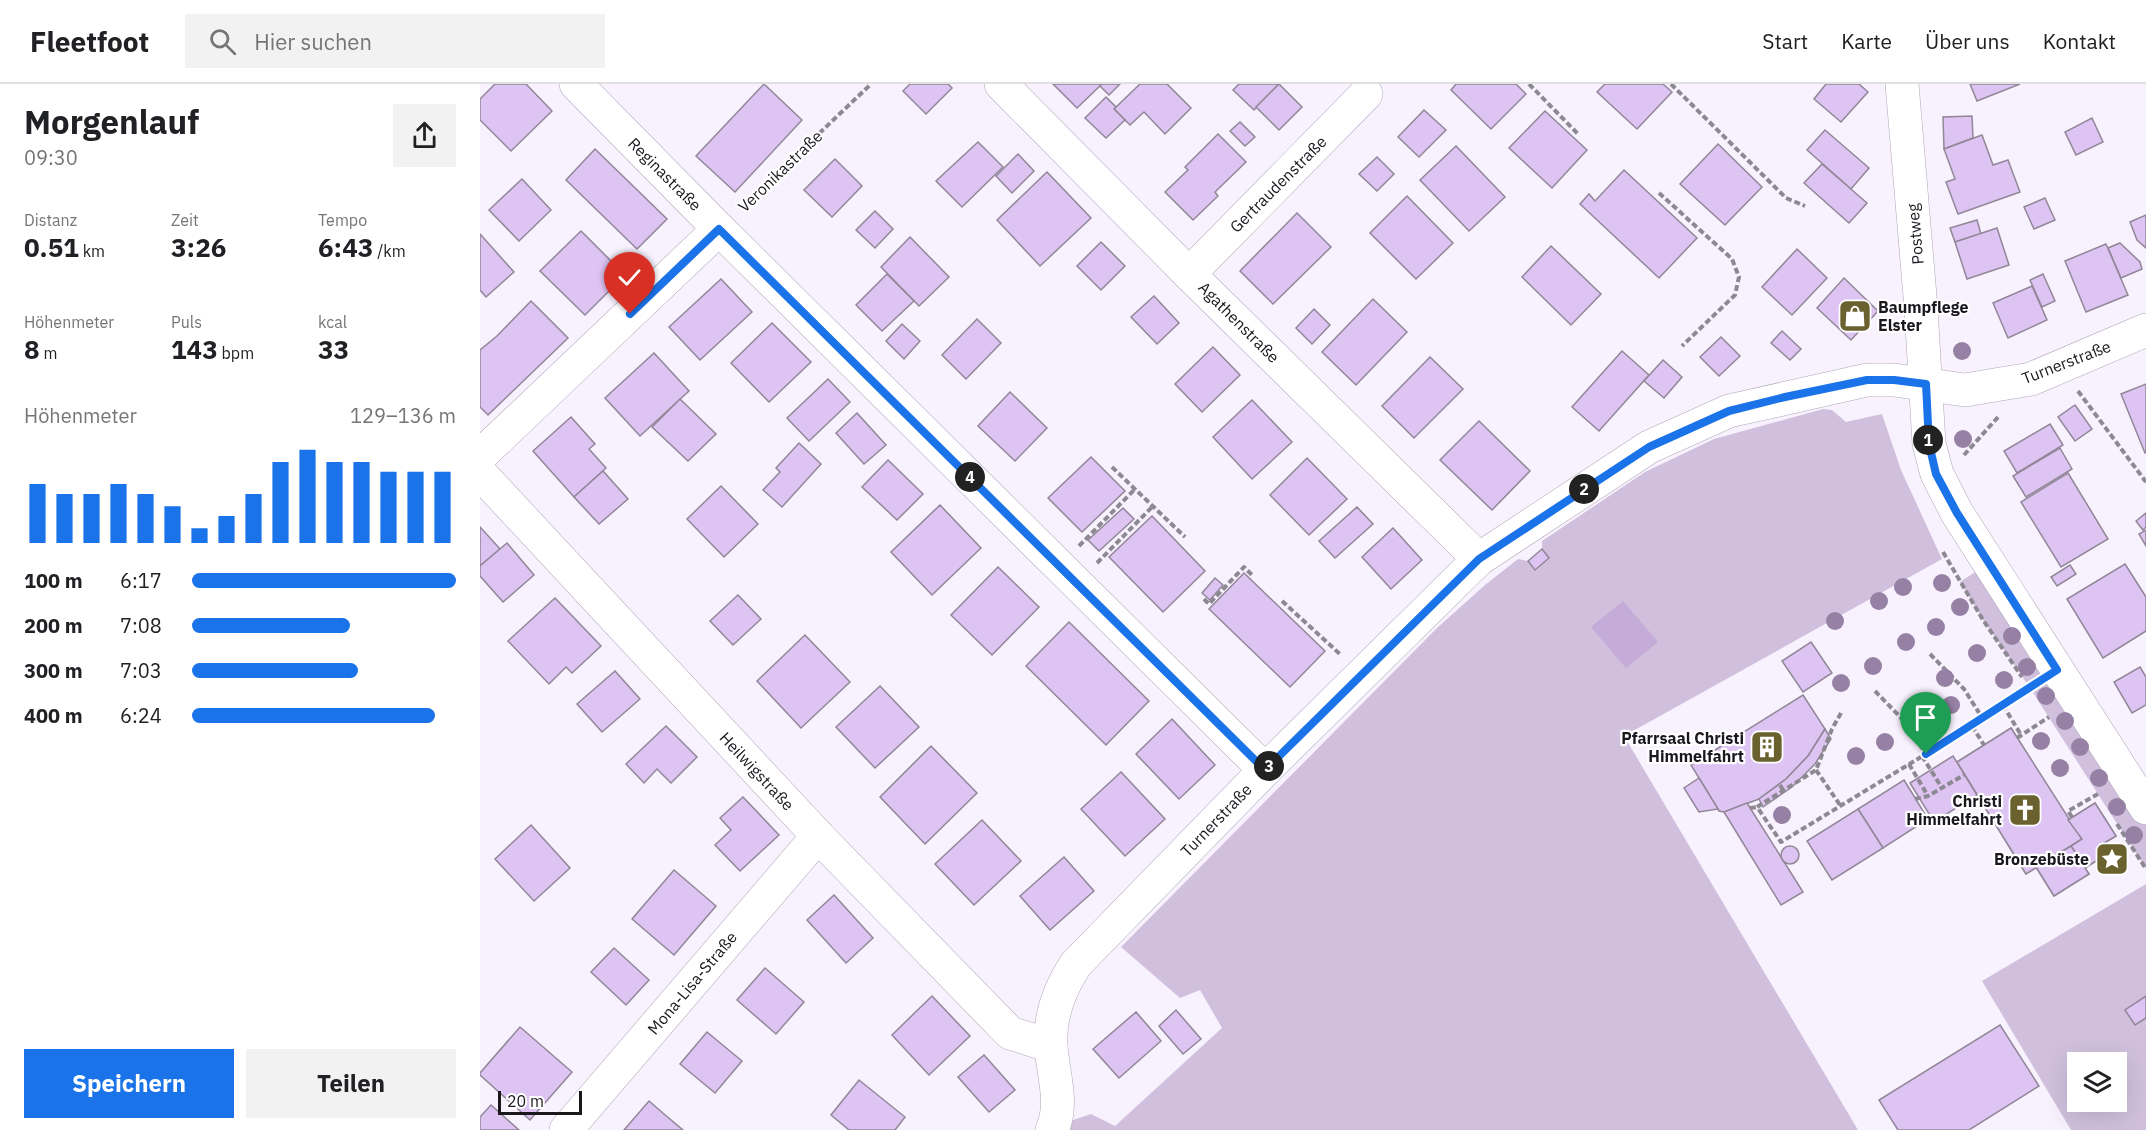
<!DOCTYPE html>
<html lang="de">
<meta charset="utf-8">
<style>
body{margin:0;font-family:"IBM Plex Sans",sans-serif;background:#f2f2f2;color:#202124;height:100vh;display:flex;flex-direction:column;font-size:22px;white-space:nowrap}
*{box-sizing:border-box;margin:0}
p{font-size:20px;color:#757577}
.icon{flex:none;width:33px;height:33px;fill:none;stroke:currentColor;stroke-width:2;stroke-linecap:round;stroke-linejoin:round}
.map{position:relative;flex:1;overflow:hidden}
.panel{display:flex;flex-direction:column;background:#fff;width:480px}
.panel>*{flex:none}
.tools{position:absolute;left:1587px;top:968px;display:grid;gap:12px}
.tools a{display:grid;place-items:center;width:60px;height:60px;border-radius:0px;background:#fff;box-shadow:0 6px 24px #0002;font-size:30px}
.scale{position:absolute;left:18px;bottom:15px;width:84px;box-sizing:border-box;padding-left:6px;border:3px solid #1a171d;border-top:0;font-size:16px;line-height:21px;white-space:nowrap;color:#1a171d;-webkit-text-stroke:4px #fff;paint-order:stroke}
.pin{position:absolute;display:grid;place-items:center;width:51px;height:51px;color:#fff;margin:-62px -26px;border-radius:50% 50% 50% 0;rotate:-45deg;box-shadow:0 0 6px #0007}
.pin .icon{rotate:45deg}
.km{position:absolute;width:30px;height:30px;margin:-15px;border-radius:50%;background:#222;color:#fff;font-size:16px;line-height:30px;text-align:center}
.round{display:grid;place-items:center;flex:none;width:63px;height:63px;border-radius:0px;background:#f2f2f2}
.overview{display:flex;align-items:center;justify-content:space-between;height:102px;padding:0 24px}
h1{font-size:33px;font-weight:700;line-height:45px}
.figures{display:grid;grid-template-columns:repeat(3,1fr);gap:9px;height:102px;padding:6px 24px}
.figures div{display:grid;align-content:center}
.figures b{font-size:26px;font-weight:700}
.figures small{font-size:16px;font-weight:400}
.figures p{font-size:16px}
.chart{height:168px;padding:12px 24px}
.chart p{display:flex;justify-content:space-between}
.chart svg{width:100%;height:108px;margin-top:6px;stroke:#1a73e8;stroke-width:6}
.button{display:flex;gap:12px;margin-top:auto;padding:12px 24px}
.button a{flex:1;height:69px;border-radius:0px;background:#1a73e8;color:#fff;font-size:24px;font-weight:700;line-height:69px;text-align:center}
.button a+a{background:#f2f2f2;color:#202124}
ul{padding:0 24px;list-style:none;font-size:20px}
li{display:grid;grid-template-columns:96px 72px 1fr;align-items:center;height:45px}
li i{height:15px;border-radius:8px;background:#1a73e8}
header{display:flex;align-items:center;gap:36px;box-sizing:border-box;height:84px;padding:0 30px;background:#fff;border-bottom:2px solid #e0e0e0}
header strong{font-size:28px}
nav{display:flex;gap:33px;margin-inline-start:auto;font-size:21px}
.search{width:420px;height:54px;background:#f2f2f2;display:flex;align-items:center;gap:15px;box-sizing:border-box;padding:0 21px;border-radius:0px;color:#757577;font-size:22px}
main{display:flex;flex:1;min-height:0}
.map>svg:first-child{display:block}
</style>
<header>
<strong>Fleetfoot</strong>
<div class="search"><svg class="icon" aria-label="search" viewBox="0 0 24 24"><circle cx="10" cy="10" r="6"/><path d="M15 15l6 6"/></svg>Hier suchen</div>
<nav><a>Start</a><a>Karte</a><a>Über uns</a><a>Kontakt</a></nav>
</header>
<main>
<section class="panel">
<div class="overview"><div><h1>Morgenlauf</h1><p>09:30</p></div><a class="round"><svg class="icon" aria-label="share" viewBox="0 0 24 24"><path d="M12 15V3M7 8l5-5 5 5M5 13v7h14v-7"/></svg></a></div>
<div class="figures">
<div><p>Distanz</p><b>0.51<small> km</small></b></div>
<div><p>Zeit</p><b>3:26</b></div>
<div><p>Tempo</p><b>6:43<small> /km</small></b></div>
</div>
<div class="figures">
<div><p>Höhenmeter</p><b>8<small> m</small></b></div>
<div><p>Puls</p><b>143<small> bpm</small></b></div>
<div><p>kcal</p><b>33</b></div>
</div>
<div class="chart"><p><span>Höhenmeter</span>129–136 m</p>
<svg viewBox="0 0 160 44" preserveAspectRatio="none"><path d="M5 44V20M15 44V24M25 44V24M35 44V20M45 44V24M55 44V29M65 44V38M75 44V33M85 44V24M95 44V11M105 44V6M115 44V11M125 44V11M135 44V15M145 44V15M155 44V15"/></svg>
</div>
<ul>
<li><b>100 m</b>6:17<i style="width:100%"></i></li>
<li><b>200 m</b>7:08<i style="width:60%"></i></li>
<li><b>300 m</b>7:03<i style="width:63%"></i></li>
<li><b>400 m</b>6:24<i style="width:92%"></i></li>
</ul>
<div class="button"><a>Speichern</a><a>Teilen</a></div>
</section>
<div class="map">
<svg width="1666" height="1046" viewBox="0 0 1666 1046">
<rect width="100%" height="100%" fill="#f8f2fe"/>
<!-- green -->
<g fill="#d0c0dd" fill-rule="evenodd">
<polygon points="1343,325 1352,326 1366,338 1402,330 1421,386 1462,475 1144,652 1378,1046 581,1046 584,1039 611,1030 635,1042 742,944 720,906 700,914 641,863 957,544 1005,501 1038,475 1048,477 1056,486 1069,474 1062,465 1062,457 1165,388 1234,355"/>
<polygon points="1509,479 1666,724 1666,785 1550,604 1503,536 1480,498"/>
<path d="M1666,800V1046H1591L1502,897ZM1598,978H1636V1017H1598Z"/>
</g>
<!-- water -->
<polygon fill="#c4abd8" points="1143,517 1178,558 1146,584 1111,543"/>
<!-- building -->
<g fill="#dec4f2" stroke="#918798" stroke-width="1.5">
<polygon points="15,0 46,0 72,27 31,67 0,36 0,15"/>
<polygon points="284,0 322,36 255,108 216,72"/>
<polygon points="430,0 468,0 472,4 446,30 423,7"/>
<polygon points="573,0 622,0 597,24"/>
<polygon points="622,0 640,0 629,11 620,2"/>
<polygon points="660,0 687,0 711,24 685,50 664,28 650,41 634,25"/>
<polygon points="759,0 799,0 774,26 753,6"/>
<polygon points="799,0 822,23 799,46 776,23"/>
<polygon points="976,0 1036,0 1046,10 1011,45 971,6"/>
<polygon points="1125,0 1183,0 1192,8 1157,45 1117,8"/>
<polygon points="1346,0 1379,0 1388,8 1361,38 1334,15"/>
<polygon points="1490,0 1540,0 1497,17"/>
<polygon points="626,13 636,23 634,25 645,36 626,54 605,34"/>
<polygon points="944,26 966,46 939,73 918,53"/>
<polygon points="1065,27 1107,66 1072,104 1029,64"/>
<polygon points="1492,32 1493,54 1464,65 1463,33"/>
<polygon points="1612,34 1623,58 1596,71 1585,48"/>
<polygon points="760,38 775,53 765,62 750,47"/>
<polygon points="1345,46 1389,84 1371,105 1327,66"/>
<polygon points="738,50 766,78 735,108 738,112 713,136 685,108 708,86 705,83"/>
<polygon points="1502,51 1513,81 1528,76 1540,108 1478,130 1466,98 1475,95 1464,65"/>
<polygon points="498,58 523,83 482,123 456,97"/>
<polygon points="1238,60 1282,103 1245,141 1200,100"/>
<polygon points="976,62 1025,113 989,147 940,96"/>
<polygon points="115,65 187,135 157,165 86,96"/>
<polygon points="538,70 554,87 532,109 516,92"/>
<polygon points="897,73 914,90 897,107 879,90"/>
<polygon points="355,75 382,102 352,133 324,106"/>
<polygon points="1342,80 1387,119 1369,139 1324,99"/>
<polygon points="1144,86 1217,154 1179,194 1100,120 1109,110 1115,117"/>
<polygon points="567,88 611,134 560,182 517,136"/>
<polygon points="42,95 71,126 39,157 9,126"/>
<polygon points="927,112 973,159 936,195 890,149"/>
<polygon points="1565,114 1575,136 1554,145 1544,123"/>
<polygon points="395,127 413,145 395,164 376,146"/>
<polygon points="817,129 851,163 793,220 760,187"/>
<polygon points="1666,131 1666,164 1657,156 1650,138"/>
<polygon points="1497,136 1501,150 1475,158 1470,144"/>
<polygon points="1517,144 1529,181 1487,195 1475,158"/>
<polygon points="101,147 145,191 105,231 60,187"/>
<polygon points="0,150 34,188 6,213 0,206"/>
<polygon points="430,153 469,193 439,222 401,183"/>
<polygon points="621,158 645,182 621,206 597,182"/>
<polygon points="1640,159 1660,178 1662,185 1641,194 1628,164"/>
<polygon points="1626,160 1648,211 1606,228 1585,177"/>
<polygon points="1071,162 1121,210 1091,241 1042,193"/>
<polygon points="1317,165 1347,194 1312,231 1282,203"/>
<polygon points="407,190 434,217 402,247 376,221"/>
<polygon points="1563,190 1575,217 1562,223 1550,196"/>
<polygon points="1364,194 1398,227 1371,256 1337,224"/>
<polygon points="241,195 272,228 220,276 189,243"/>
<polygon points="1552,202 1567,236 1528,254 1513,219"/>
<polygon points="674,212 699,239 677,260 651,233"/>
<polygon points="893,215 927,248 876,301 842,268"/>
<polygon points="51,217 88,254 8,331 0,323 0,266 17,252"/>
<polygon points="834,225 850,241 832,260 816,244"/>
<polygon points="497,235 521,259 486,295 462,271"/>
<polygon points="292,239 331,278 289,318 251,279"/>
<polygon points="422,240 440,257 424,275 406,257"/>
<polygon points="1302,247 1321,265 1310,276 1291,259"/>
<polygon points="1241,253 1260,272 1239,292 1220,273"/>
<polygon points="733,263 760,291 722,328 695,300"/>
<polygon points="1142,267 1169,291 1119,347 1092,323"/>
<polygon points="174,269 209,307 160,352 125,314"/>
<polygon points="950,273 983,305 934,354 902,322"/>
<polygon points="1183,276 1202,293 1184,314 1164,297"/>
<polygon points="348,295 370,318 329,357 307,334"/>
<polygon points="1666,300 1666,368 1665,369 1641,310"/>
<polygon points="530,308 567,344 535,377 498,342"/>
<polygon points="200,315 236,350 208,377 172,343"/>
<polygon points="772,316 812,358 772,395 733,353"/>
<polygon points="1595,321 1612,345 1595,357 1578,333"/>
<polygon points="377,329 406,361 384,380 356,349"/>
<polygon points="91,333 115,360 109,365 126,384 94,413 53,367"/>
<polygon points="999,337 1050,387 1012,426 960,376"/>
<polygon points="1570,340 1583,361 1537,389 1524,367"/>
<polygon points="319,359 341,380 302,423 283,406 300,388 296,384"/>
<polygon points="1580,364 1592,385 1546,413 1533,392"/>
<polygon points="611,373 645,407 602,448 568,414"/>
<polygon points="827,374 867,415 829,451 790,411"/>
<polygon points="408,376 443,410 417,436 382,403"/>
<polygon points="123,387 148,415 119,440 94,413"/>
<polygon points="1588,389 1628,455 1581,483 1541,418"/>
<polygon points="241,402 278,440 244,473 207,435"/>
<polygon points="460,421 501,464 452,511 411,468"/>
<polygon points="877,423 893,440 855,474 839,457"/>
<polygon points="643,424 654,435 619,467 608,456"/>
<polygon points="1666,429 1666,443 1663,446 1656,437"/>
<polygon points="672,432 725,487 683,528 629,473"/>
<polygon points="0,443 20,465 0,482"/>
<polygon points="913,444 942,476 911,505 882,473"/>
<polygon points="1666,446 1666,462 1659,450"/>
<polygon points="27,459 54,491 23,518 0,492 0,482"/>
<polygon points="1062,465 1069,474 1055,486 1048,477"/>
<polygon points="1645,480 1666,513 1666,547 1623,574 1587,515"/>
<polygon points="1590,481 1596,490 1577,502 1571,493"/>
<polygon points="518,483 559,523 512,571 471,531"/>
<polygon points="764,489 845,567 810,603 729,525"/>
<polygon points="735,494 743,501 730,516 722,509"/>
<polygon points="258,511 281,535 253,561 230,537"/>
<polygon points="75,514 121,562 92,589 86,583 69,600 28,557"/>
<polygon points="589,538 669,617 626,661 546,582"/>
<polygon points="325,551 370,598 321,644 277,597"/>
<polygon points="1331,558 1352,589 1323,608 1302,577"/>
<polygon points="1660,583 1666,593 1666,621 1652,629 1634,598"/>
<polygon points="135,587 160,615 122,648 97,620"/>
<polygon points="400,602 439,643 395,684 356,643"/>
<polygon points="1323,611 1345,645 1328,672 1306,695 1279,715 1244,728 1239,727 1211,681"/>
<polygon points="692,635 735,681 699,715 656,670"/>
<polygon points="186,642 217,673 191,699 177,685 164,699 146,680"/>
<polygon points="1531,644 1588,736 1615,719 1636,752 1619,762 1624,772 1605,784 1609,790 1574,812 1556,783 1546,790 1477,678"/>
<polygon points="1531,644 1602,755 1546,790 1477,678"/>
<polygon points="1345,645 1351,655 1335,680 1312,703 1283,723 1279,715 1306,695 1328,672"/>
<polygon points="451,662 497,709 445,760 400,713"/>
<polygon points="1473,672 1497,711 1454,738 1430,699"/>
<polygon points="641,688 685,735 645,772 601,725"/>
<polygon points="1219,694 1238,725 1219,728 1204,704"/>
<polygon points="1424,696 1448,735 1403,764 1378,725"/>
<polygon points="263,713 299,751 260,787 235,761 251,746 240,734"/>
<polygon points="1267,719 1323,808 1301,821 1244,728"/>
<polygon points="1615,719 1636,752 1619,762 1624,772 1605,784 1591,762 1602,755 1588,736"/>
<polygon points="1378,725 1403,764 1352,796 1327,757"/>
<polygon points="502,736 541,777 494,821 455,780"/>
<polygon points="51,741 90,784 54,817 15,775"/>
<circle cx="1310" cy="771" r="9"/>
<polygon points="1591,762 1609,790 1574,812 1556,783"/>
<polygon points="584,773 614,807 570,846 540,812"/>
<polygon points="194,786 236,822 194,871 152,835"/>
<polygon points="354,811 393,854 366,879 327,836"/>
<polygon points="134,864 169,896 146,921 111,888"/>
<polygon points="285,884 324,918 296,950 257,916"/>
<polygon points="452,912 490,952 449,991 412,951"/>
<polygon points="1666,912 1666,934 1655,941 1645,926"/>
<polygon points="696,926 721,955 703,970 679,942"/>
<polygon points="656,928 681,957 639,994 613,965"/>
<polygon points="1520,941 1559,1002 1489,1046 1418,1046 1399,1016"/>
<polygon points="40,943 92,988 50,1036 0,991 0,989"/>
<polygon points="227,948 262,977 235,1009 200,980"/>
<polygon points="504,971 535,1006 509,1028 478,993"/>
<polygon points="379,996 425,1033 415,1046 369,1046 351,1031"/>
<polygon points="169,1017 184,1030 203,1046 144,1046"/>
<polygon points="11,1021 39,1046 0,1046 0,1033"/>
</g>
<g fill="none" stroke-linecap="round" stroke-linejoin="round">
<!-- minor casing -->
<g stroke="#afa5b7" stroke-width="34">
<g id="minor">
<polyline points="96,0 239,145 785,686"/>
<polyline points="521,0 709,190 999,475"/>
<polyline points="1422,0 1441,224 1449,360 1457,390 1477,429 1666,724"/>
<polyline points="709,190 886,10"/>
<polyline points="0,372 239,145"/>
<polyline points="0,389 338,752 530,949 571,962"/>
<polyline points="86,1046 338,752"/>
<path d="M572,1046C584,1020 573,990 571,963C569,933 580,904 596,880L785,686L999,475L1169,363L1249,327L1387,296H1414L1485,306L1551,295L1666,246"/>
</g>
</g>
<!-- path -->
<g stroke="#8d8992" stroke-width="4" stroke-dasharray="6 3" stroke-linecap="butt">
<polyline points="1049,0 1099,51"/>
<polyline points="1191,0 1306,114 1325,122"/>
<polyline points="1179,109 1252,175 1259,193 1255,211 1202,262"/>
<polyline points="261,124 391,0"/>
<polyline points="1598,307 1666,398"/>
<polyline points="1484,371 1519,332"/>
<polyline points="632,383 705,453"/>
<polyline points="599,462 655,405"/>
<polyline points="1463,468 1503,536 1542,593"/>
<polyline points="617,479 673,422"/>
<polyline points="724,515 729,520 764,483 773,492"/>
<polyline points="802,517 861,571"/>
<polyline points="1450,570 1484,605 1503,635"/>
<polyline points="1395,607 1426,639 1446,670"/>
<polyline points="1523,621 1541,651"/>
<polyline points="1361,629 1352,645 1336,686 1277,723 1301,758 1492,642 1552,603"/>
<polyline points="1492,642 1504,661"/>
<polyline points="1537,654 1569,633"/>
<polyline points="1442,672 1462,704"/>
<polyline points="1429,680 1448,712"/>
<polyline points="1336,686 1360,721"/>
<polyline points="1300,701 1303,706"/>
<polyline points="1435,715 1448,712 1484,691"/>
<polyline points="1270,724 1277,723"/>
<polyline points="1592,733 1588,727 1618,710"/>
<polyline points="1637,740 1666,785"/>
</g>
<!-- minor -->
<use href="#minor" stroke="#fff" stroke-width="33"/>
</g>
<!-- trees -->
<g fill="#9681a5">
<circle cx="1482" cy="267" r="9"/>
<circle cx="1483" cy="355" r="9"/>
<circle cx="1462" cy="499" r="9"/>
<circle cx="1423" cy="503" r="9"/>
<circle cx="1399" cy="517" r="9"/>
<circle cx="1480" cy="523" r="9"/>
<circle cx="1355" cy="537" r="9"/>
<circle cx="1456" cy="543" r="9"/>
<circle cx="1532" cy="552" r="9"/>
<circle cx="1426" cy="558" r="9"/>
<circle cx="1497" cy="569" r="9"/>
<circle cx="1393" cy="582" r="9"/>
<circle cx="1547" cy="583" r="9"/>
<circle cx="1465" cy="594" r="9"/>
<circle cx="1524" cy="596" r="9"/>
<circle cx="1361" cy="599" r="9"/>
<circle cx="1566" cy="612" r="9"/>
<circle cx="1471" cy="621" r="9"/>
<circle cx="1444" cy="634" r="9"/>
<circle cx="1585" cy="637" r="9"/>
<circle cx="1561" cy="657" r="9"/>
<circle cx="1405" cy="658" r="9"/>
<circle cx="1600" cy="663" r="9"/>
<circle cx="1376" cy="672" r="9"/>
<circle cx="1580" cy="684" r="9"/>
<circle cx="1619" cy="694" r="9"/>
<circle cx="1637" cy="723" r="9"/>
<circle cx="1302" cy="731" r="9"/>
<circle cx="1654" cy="751" r="9"/>
</g>
<g fill="none" stroke-linecap="round" stroke-linejoin="round">
<!-- route casing -->
<g stroke="#fff" stroke-width="12">
<polyline id="route" points="150,230 239,145 785,686 999,475 1169,363 1249,327 1305,313 1387,296 1414,296 1446,300 1449,360 1456,390 1477,429 1577,586 1446,670"/>
</g>
<!-- route -->
<use href="#route" stroke="#1a73e8" stroke-width="8"/>
</g>
<!-- icons -->
<defs>
<g id="shop-square" transform="scale(1.725)"><rect x="-9" y="-9" width="18" height="18" rx="4" fill="#6a612e" stroke="#fff"/><path d="M-5-2.5h2.3a2.7 3.5 0 0 1 5.4 0H5L5.5 6h-11ZM-1.5-2.5h3a1.5 2.3 0 0 0-3 0Z" fill="#fff"/></g>
<g id="building-square" transform="scale(1.725)"><rect x="-9" y="-9" width="18" height="18" rx="4" fill="#6a612e" stroke="#fff"/><path d="M-4-6H4V6H1V3H-1V6H-4ZM-2.5-4.3h1.7v1.8h-1.7ZM.8-4.3h1.7v1.8H.8ZM-2.5-1h1.7V.8h-1.7ZM.8-1h1.7V.8H.8Z" fill="#fff"/></g>
<g id="church-square" transform="scale(1.725)"><rect x="-9" y="-9" width="18" height="18" rx="4" fill="#6a612e" stroke="#fff"/><path d="M-1.2-6h2.4v3.5h3.3v2.4h-3.3V6h-2.4V-.1h-3.3v-2.4h3.3Z" fill="#fff"/></g>
<g id="sight-square" transform="scale(1.725)"><rect x="-9" y="-9" width="18" height="18" rx="4" fill="#6a612e" stroke="#fff"/><path d="M0-6L1.8-2.2L6-1.7L2.9 1.2L3.7 5.4L0 3.3L-3.7 5.4L-2.9 1.2L-6-1.7L-1.8-2.2Z" fill="#fff"/></g>
</defs>
<g fill-rule="evenodd">
<use href="#shop-square" x="1375" y="232"/>
<use href="#building-square" x="1287" y="663"/>
<use href="#church-square" x="1545" y="726"/>
<use href="#sight-square" x="1632" y="775"/>
</g>
<g text-anchor="middle" dominant-baseline="central" stroke-width="4.5" stroke-linejoin="round" paint-order="stroke">
<!-- street labels -->
<g font-size="16" fill="#1a171d" stroke="#fff">
<text transform="translate(300 87) rotate(-44)">Veronikastraße</text>
<text transform="translate(185 90) rotate(45)">Reginastraße</text>
<text transform="translate(798 100) rotate(-45)">Gertraudenstraße</text>
<text transform="translate(1435 150) rotate(-95)">Postweg</text>
<text transform="translate(759 238) rotate(45)">Agathenstraße</text>
<text transform="translate(1586 278) rotate(-21)">Turnerstraße</text>
<text transform="translate(277 687) rotate(47)">Heilwigstraße</text>
<text transform="translate(736 736) rotate(-46)">Turnerstraße</text>
<text transform="translate(212 899) rotate(-50)">Mona-Lisa-Straße</text>
</g>
<!-- poi labels -->
<g font-size="16" font-weight="bold" fill="#1a171d" stroke="#fff" text-anchor="end">
<text x="1398" y="223" text-anchor="start">Baumpflege<tspan x="1398" dy="18">Elster</tspan></text>
<text x="1264" y="654">Pfarrsaal Christi<tspan x="1264" dy="18">Himmelfahrt</tspan></text>
<text x="1522" y="717">Christi<tspan x="1522" dy="18">Himmelfahrt</tspan></text>
<text x="1609" y="775">Bronzebüste</text>
</g>
</g>
</svg>
<div class="tools">
<a><svg class="icon" aria-label="layers" viewBox="0 0 24 24"><path d="M12 4l9 5-9 5-9-5zM3 14l9 5 9-5"/></svg></a>
</div>
<div class="scale">20 m</div>
<div class="pin" style="left:1446px;top:670px;background:#1e9e55"><svg class="icon" aria-label="arrive" viewBox="0 0 24 24"><path d="M6 21V4h12l-3 4 3 4H6"/></svg></div>
<div class="pin" style="left:150px;top:230px;background:#d93025"><svg class="icon" aria-label="check" viewBox="0 0 24 24"><path d="M5 12l5 5 9-10"/></svg></div>
<b class="km" style="left:1448px;top:356px">1</b>
<b class="km" style="left:1104px;top:405px">2</b>
<b class="km" style="left:789px;top:682px">3</b>
<b class="km" style="left:490px;top:393px">4</b>
</div>
</main>
